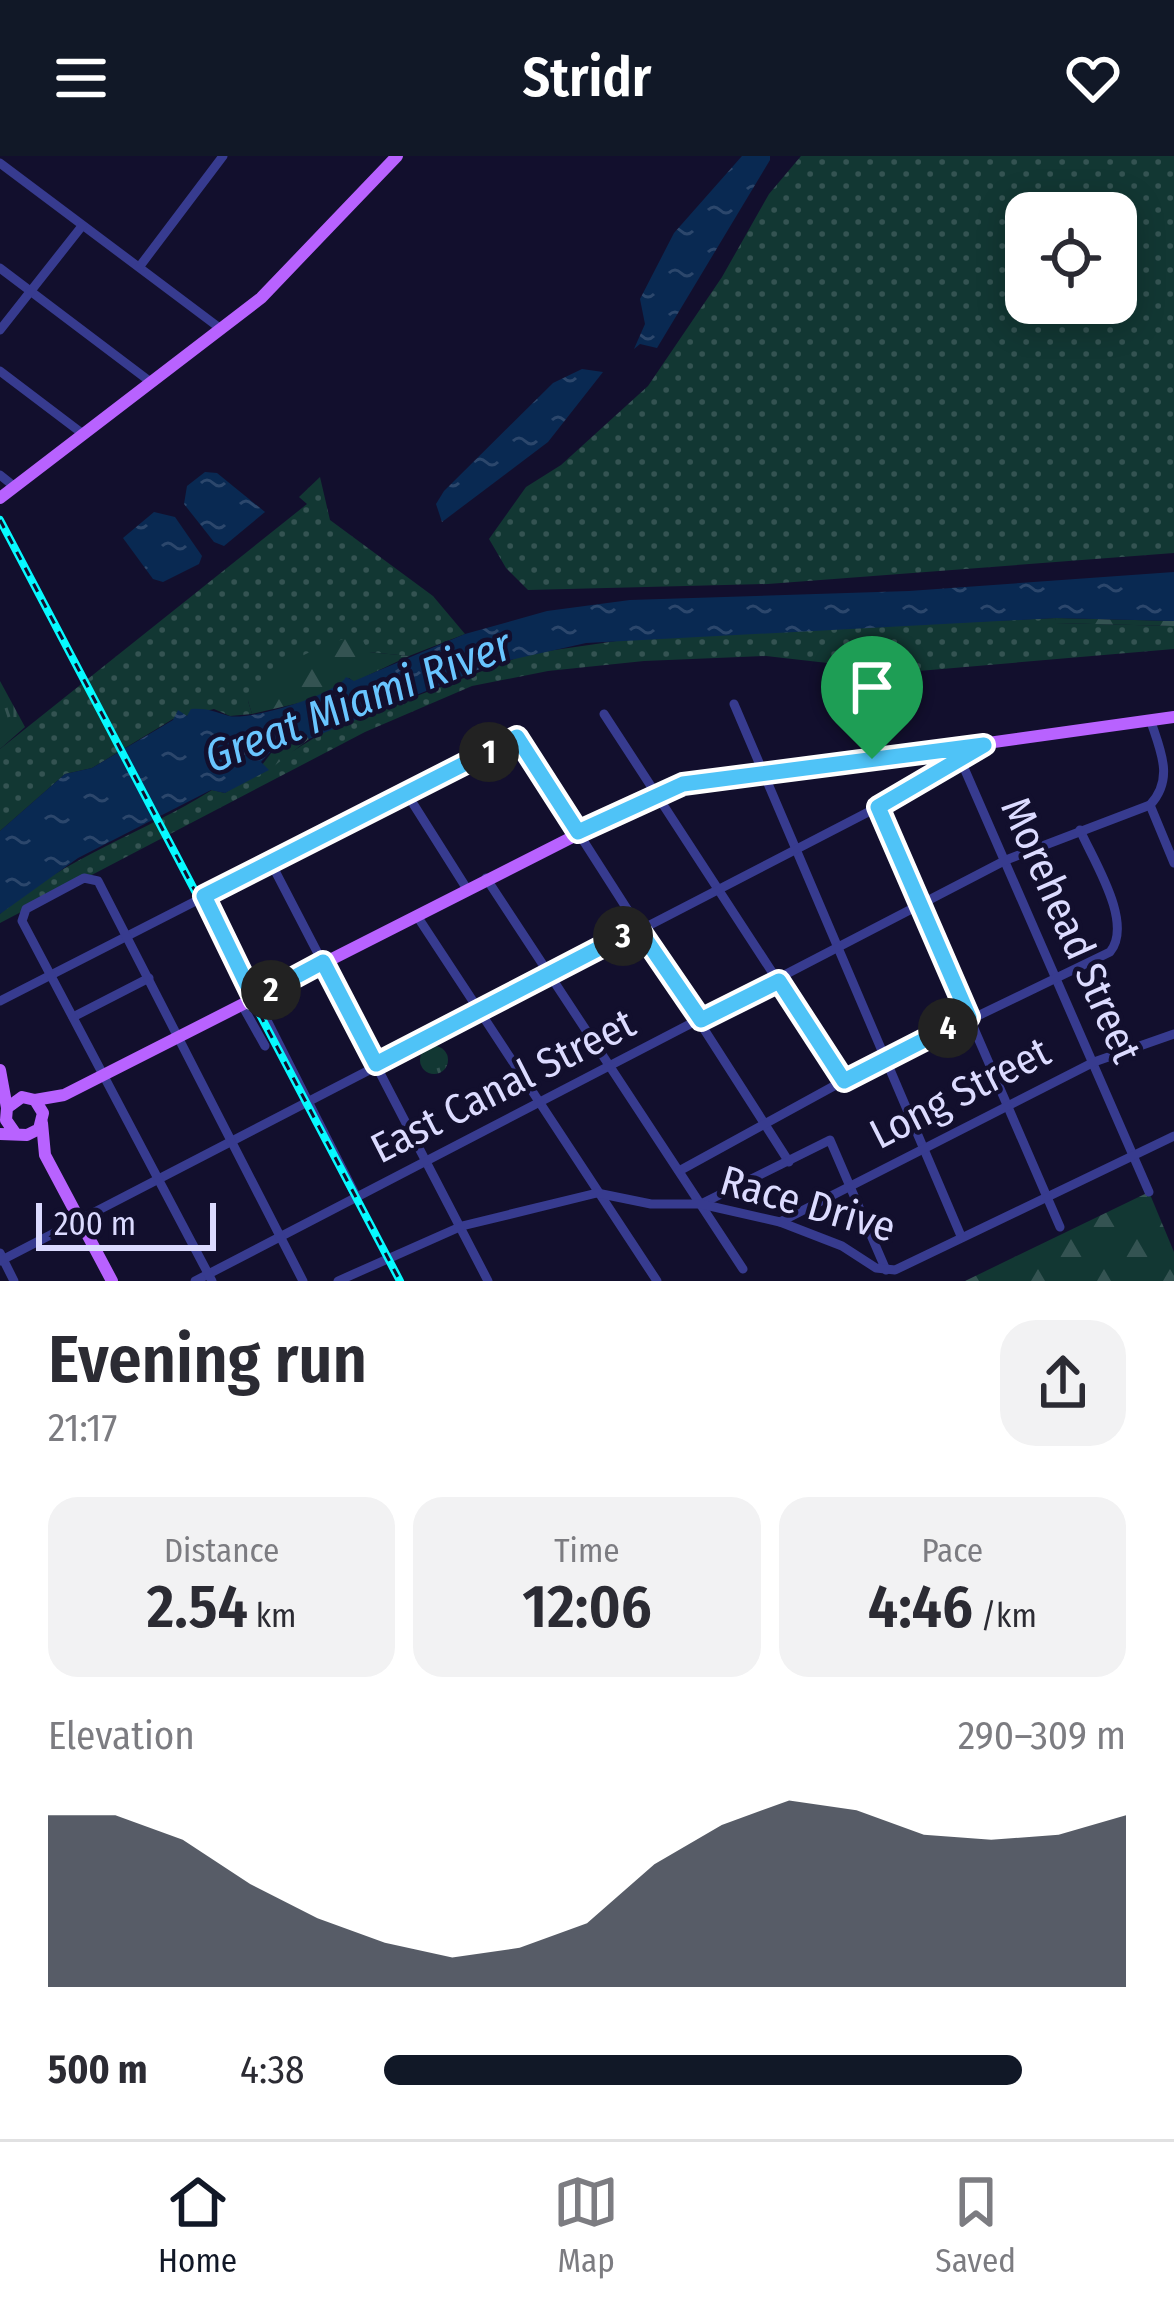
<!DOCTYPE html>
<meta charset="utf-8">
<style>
body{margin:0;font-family:"Fira Sans Condensed",sans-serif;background:#f2f2f3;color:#2b2b33;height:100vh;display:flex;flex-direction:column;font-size:45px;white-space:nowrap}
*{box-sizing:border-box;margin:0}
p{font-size:39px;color:#7c7c81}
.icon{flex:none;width:66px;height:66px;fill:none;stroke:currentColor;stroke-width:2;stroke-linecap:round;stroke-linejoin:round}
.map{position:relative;height:1125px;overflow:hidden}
.panel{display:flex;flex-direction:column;background:#fff;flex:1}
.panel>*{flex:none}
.tools{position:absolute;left:1005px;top:36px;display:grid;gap:24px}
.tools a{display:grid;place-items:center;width:132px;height:132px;border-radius:24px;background:#fff;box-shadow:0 6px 30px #0003;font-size:60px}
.scale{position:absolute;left:36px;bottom:30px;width:180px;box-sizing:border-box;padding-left:12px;border:6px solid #dcdbff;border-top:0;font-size:33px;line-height:42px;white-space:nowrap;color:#dcdbff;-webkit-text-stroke:9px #120f2d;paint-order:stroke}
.pin{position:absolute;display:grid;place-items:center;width:102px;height:102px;color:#fff;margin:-123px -51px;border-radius:50% 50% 50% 0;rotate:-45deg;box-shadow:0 0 12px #0007}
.pin .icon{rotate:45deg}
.km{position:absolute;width:60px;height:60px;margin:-30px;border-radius:50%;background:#222;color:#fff;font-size:33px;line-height:60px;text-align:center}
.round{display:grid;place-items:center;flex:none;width:126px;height:126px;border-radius:36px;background:#f2f2f3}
.headline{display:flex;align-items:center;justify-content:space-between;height:204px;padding:0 48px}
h1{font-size:66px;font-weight:600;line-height:90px}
.stats{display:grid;grid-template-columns:repeat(3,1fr);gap:18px;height:204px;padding:12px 48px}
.stats div{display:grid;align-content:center;border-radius:30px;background:#f2f2f3;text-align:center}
.stats b{font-size:60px;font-weight:600}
.stats small{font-size:33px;font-weight:400}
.stats p{font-size:33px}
.chart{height:336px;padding:24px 48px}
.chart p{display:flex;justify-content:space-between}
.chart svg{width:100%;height:216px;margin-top:12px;fill:#111827;opacity:.7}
ul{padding:0 48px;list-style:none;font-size:39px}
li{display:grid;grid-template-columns:192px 144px 1fr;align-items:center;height:90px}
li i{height:30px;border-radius:15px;background:#111827}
header{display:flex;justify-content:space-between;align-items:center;height:156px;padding:0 48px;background:#111827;color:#fff;font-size:54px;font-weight:600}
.dock{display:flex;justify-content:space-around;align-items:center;height:168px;border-top:3px solid #e1e1e2;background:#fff;font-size:33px;color:#7c7c81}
.dock a{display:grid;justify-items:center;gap:6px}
.dock .selected{color:#111827}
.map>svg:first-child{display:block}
</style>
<header><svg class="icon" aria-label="menu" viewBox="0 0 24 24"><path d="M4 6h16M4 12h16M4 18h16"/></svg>Stridr<svg class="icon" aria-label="heart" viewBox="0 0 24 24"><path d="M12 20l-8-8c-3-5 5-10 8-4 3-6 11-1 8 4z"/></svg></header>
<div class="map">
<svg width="1174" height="1125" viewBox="0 0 1174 1125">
<defs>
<pattern id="grass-dots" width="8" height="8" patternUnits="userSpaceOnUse" patternTransform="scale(3)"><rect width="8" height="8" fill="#123733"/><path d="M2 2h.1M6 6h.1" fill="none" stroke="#345352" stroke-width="1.8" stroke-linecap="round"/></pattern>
<pattern id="forest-firs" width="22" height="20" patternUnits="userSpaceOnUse" patternTransform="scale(3)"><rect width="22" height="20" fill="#123733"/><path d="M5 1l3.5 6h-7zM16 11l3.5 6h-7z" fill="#345352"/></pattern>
<pattern id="park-tufts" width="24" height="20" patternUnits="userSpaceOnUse" patternTransform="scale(3)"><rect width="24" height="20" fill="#123733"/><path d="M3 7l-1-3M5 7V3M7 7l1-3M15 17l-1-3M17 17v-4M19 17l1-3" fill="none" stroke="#345352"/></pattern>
<pattern id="water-ripples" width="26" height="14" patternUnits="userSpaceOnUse" patternTransform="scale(3)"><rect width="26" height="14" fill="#092952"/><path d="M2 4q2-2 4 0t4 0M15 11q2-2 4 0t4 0" fill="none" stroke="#2c476c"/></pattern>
</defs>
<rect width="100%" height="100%" fill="#120f2d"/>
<!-- grass -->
<g fill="url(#grass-dots)" fill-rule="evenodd">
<path d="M801,0H1174V397L768,428L528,434L506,412L489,383L526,331L561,309L648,230L722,121L769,38ZM1026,57H1116V147H1026Z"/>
<polygon points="320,321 330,364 433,440 465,478 409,500 368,496 248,545 252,558 230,560 214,553 173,563 92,612 65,618 0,675 0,593 307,348 299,341"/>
<path d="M1056,462L1055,467L1174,470V493L907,516L766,500L644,505L548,515L472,530L365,576L0,767V758C63,702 142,678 212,634L225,637L327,574L527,498L651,480Z"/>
</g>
<!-- forest -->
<g fill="url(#forest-firs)">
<polygon points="1056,462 1174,465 1174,470 1054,467"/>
<path d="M359,478L369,496L409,500L354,526L349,522L316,543L252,558L248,545C271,509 319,490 359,478Z"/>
<polygon points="304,577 309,583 269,614 262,609 278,588"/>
<polygon points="1149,1036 1174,1096 1174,1125 965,1125"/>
</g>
<!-- park -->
<g fill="url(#park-tufts)">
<polygon points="0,525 25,571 0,593"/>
<circle cx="434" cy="904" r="14"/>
</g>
<!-- water -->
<g fill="url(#water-ripples)">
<polygon points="742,0 770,0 770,4 657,192 640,188 634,193 645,168 640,143 674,77"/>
<polygon points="582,213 603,216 548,286 442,366 436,348 444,335 553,227"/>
<polygon points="205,316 217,317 265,356 224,390 214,386 184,348 187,330"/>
<polygon points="154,356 175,361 202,400 199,408 163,426 153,423 123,382"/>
<path d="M1174,416V465L1056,462L586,487L492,508L309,583L304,577L278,588L261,606L269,614L225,637L211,634L78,702L0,758V675L65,618L92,612L173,564L178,554L187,560L191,553C208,552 214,556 229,560C250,565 337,538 346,521L354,525L465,478L547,455L630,444L909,435Z"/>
</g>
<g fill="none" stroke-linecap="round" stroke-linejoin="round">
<!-- minor -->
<g stroke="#373b8f" stroke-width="9">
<polyline points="0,7 221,173"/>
<polyline points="140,110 223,0"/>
<polyline points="0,112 152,227"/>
<polyline points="0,174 82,70"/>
<polyline points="0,215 83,278"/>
<polyline points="0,319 15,331"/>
<polyline points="734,548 961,1080"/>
<polyline points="604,558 843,925"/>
<polyline points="961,605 1149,1036"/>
<polyline points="407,638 467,733"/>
<polyline points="1150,649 1174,707"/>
<polyline points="878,651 1060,1071"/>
<polyline points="271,707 488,1125"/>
<polyline points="486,722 743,1113"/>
<polyline points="204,740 357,1042"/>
<polyline points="417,760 657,1125"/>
<polyline points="0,845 517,581 789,1006"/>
<polyline points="242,849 265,890"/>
<polyline points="73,861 149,822"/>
<path d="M679,1015L843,925L1110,796C1134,767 1093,704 1080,674"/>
<polyline points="703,1047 830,984 886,1114"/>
<polyline points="780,1066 1094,906 1174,878"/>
<polyline points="0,1097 14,1125"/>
<polyline points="0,1105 878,651 984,589"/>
<path d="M195,1125L1006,704L1150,649C1174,623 1161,596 1151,566"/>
<polyline points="212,1125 22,765 26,753 84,722 98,725 303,1125"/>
<polyline points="338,1125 462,1070 597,1037 651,1048 701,1048 780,1066 842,1090 876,1112 895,1114 1174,980"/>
</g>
<!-- major -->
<g stroke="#b862ff" stroke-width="12">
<polyline points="0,342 261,142 397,0"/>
<polyline points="0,914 7,952"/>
<polyline points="35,944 64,939 671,631 1174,561"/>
<polyline points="42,967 45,999 112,1125"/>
<polyline points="0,978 27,979 39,973 43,957 35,944 22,941 7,952 6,964 15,977"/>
</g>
<!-- rail casing -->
<g stroke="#07faff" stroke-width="8">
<polyline id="rail" points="0,364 400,1125"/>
</g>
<!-- rail -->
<use href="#rail" stroke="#120f2d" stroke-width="3" stroke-dasharray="9" stroke-linecap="butt"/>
</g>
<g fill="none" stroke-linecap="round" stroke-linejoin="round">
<!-- route casing -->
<g stroke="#fff" stroke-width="24">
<polygon id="route" points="517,581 578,676 683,628 984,589 878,651 969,861 844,925 779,825 701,864 638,772 376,908 323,806 254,843 204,740"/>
</g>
<!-- route -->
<use href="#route" stroke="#4fc3f7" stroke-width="15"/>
</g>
<g text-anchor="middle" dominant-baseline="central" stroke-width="9" stroke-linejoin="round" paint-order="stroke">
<!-- street labels -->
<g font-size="42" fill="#dcdbff" stroke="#120f2d">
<text transform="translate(1071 774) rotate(66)">Morehead Street</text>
<text transform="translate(503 930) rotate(-27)">East Canal Street</text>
<text transform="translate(960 937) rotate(-27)">Long Street</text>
<text transform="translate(808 1048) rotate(16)">Race Drive</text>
</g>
<!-- water labels -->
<g font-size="45" font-style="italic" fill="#69c5ff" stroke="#120f2d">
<text transform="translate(358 545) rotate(-21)">Great Miami River</text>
</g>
</g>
</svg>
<div class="tools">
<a><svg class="icon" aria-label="locate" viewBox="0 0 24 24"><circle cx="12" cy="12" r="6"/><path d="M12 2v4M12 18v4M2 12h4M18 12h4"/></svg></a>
</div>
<div class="scale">200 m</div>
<div class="pin" style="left:872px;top:603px;background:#1e9e55"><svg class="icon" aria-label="arrive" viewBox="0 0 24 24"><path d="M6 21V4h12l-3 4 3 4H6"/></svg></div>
<b class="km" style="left:489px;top:596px">1</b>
<b class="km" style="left:271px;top:834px">2</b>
<b class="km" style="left:623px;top:780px">3</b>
<b class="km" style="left:948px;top:872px">4</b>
</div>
<section class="panel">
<div class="headline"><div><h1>Evening run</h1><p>21:17</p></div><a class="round"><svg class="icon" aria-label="share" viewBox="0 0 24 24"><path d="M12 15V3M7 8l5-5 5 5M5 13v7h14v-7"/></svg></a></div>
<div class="stats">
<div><p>Distance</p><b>2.54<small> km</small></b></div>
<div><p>Time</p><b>12:06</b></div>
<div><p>Pace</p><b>4:46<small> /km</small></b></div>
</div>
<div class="chart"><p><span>Elevation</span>290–309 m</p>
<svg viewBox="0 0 160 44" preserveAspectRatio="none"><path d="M0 44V9L10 9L20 14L30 23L40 30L50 35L60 38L70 36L80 31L90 19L100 11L110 6L120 8L130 13L140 14L150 13L160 9V44z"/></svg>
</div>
<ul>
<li><b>500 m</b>4:38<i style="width:86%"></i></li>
</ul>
</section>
<nav class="dock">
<a class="selected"><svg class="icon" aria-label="home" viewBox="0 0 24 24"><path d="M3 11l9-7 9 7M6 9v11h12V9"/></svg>Home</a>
<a><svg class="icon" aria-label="map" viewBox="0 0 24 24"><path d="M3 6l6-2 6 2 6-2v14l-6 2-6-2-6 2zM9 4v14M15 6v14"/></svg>Map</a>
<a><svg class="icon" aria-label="saved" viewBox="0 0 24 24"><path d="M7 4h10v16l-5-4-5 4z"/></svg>Saved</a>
</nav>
